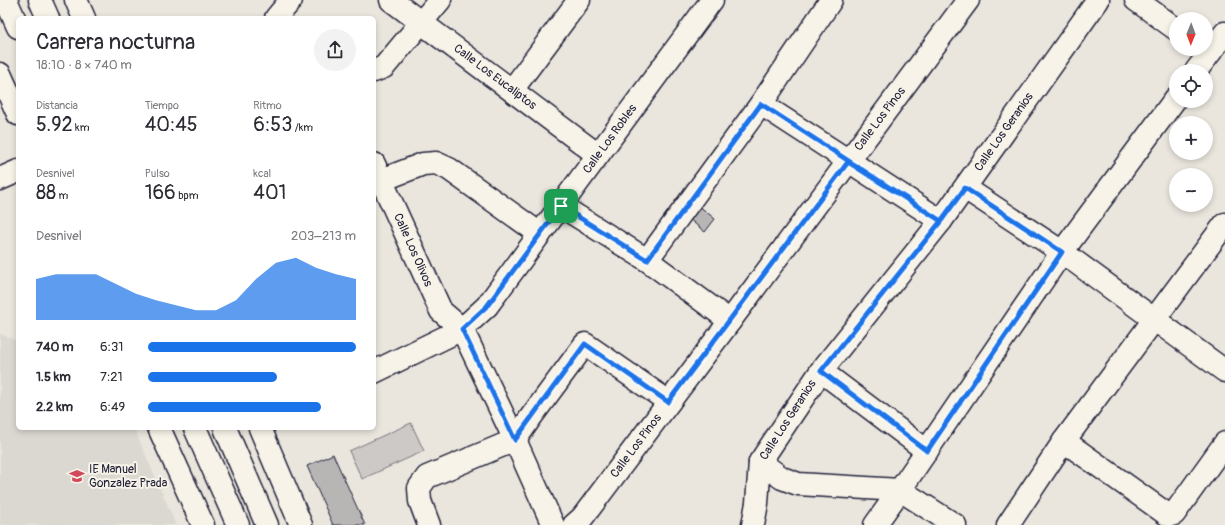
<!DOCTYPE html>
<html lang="es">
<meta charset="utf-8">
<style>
body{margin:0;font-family:Pangolin,sans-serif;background:#f2f2f3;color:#2b2b33;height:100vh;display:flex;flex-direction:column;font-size:15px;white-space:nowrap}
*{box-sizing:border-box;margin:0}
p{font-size:13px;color:#7c7c81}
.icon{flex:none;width:22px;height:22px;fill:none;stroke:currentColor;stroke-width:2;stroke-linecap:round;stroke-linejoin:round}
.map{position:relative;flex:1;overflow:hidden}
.drawer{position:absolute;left:16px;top:16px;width:360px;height:414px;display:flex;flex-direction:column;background:#fff;border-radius:6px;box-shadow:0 2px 6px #0003}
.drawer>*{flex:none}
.needle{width:26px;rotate:181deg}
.buttons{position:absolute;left:1169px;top:12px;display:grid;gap:8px}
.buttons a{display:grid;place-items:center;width:44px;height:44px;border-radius:50%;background:#fff;box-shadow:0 2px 6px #0003;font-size:20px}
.pin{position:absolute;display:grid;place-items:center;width:34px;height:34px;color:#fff;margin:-17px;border-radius:8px;box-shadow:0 2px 6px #0006}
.round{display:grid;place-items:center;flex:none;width:42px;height:42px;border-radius:21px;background:#f2f2f3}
.headline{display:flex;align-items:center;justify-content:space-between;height:68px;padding:0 20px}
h1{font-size:22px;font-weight:600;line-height:30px}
.figures{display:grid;grid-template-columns:repeat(3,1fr);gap:6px;height:68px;padding:4px 20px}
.figures div{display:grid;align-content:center}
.figures b{font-size:20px;font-weight:600}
.figures small{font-size:11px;font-weight:400}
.figures p{font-size:11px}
.chart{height:112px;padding:8px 20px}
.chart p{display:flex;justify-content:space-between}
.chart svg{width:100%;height:72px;margin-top:4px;fill:#1a73e8;opacity:.7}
ul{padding:0 20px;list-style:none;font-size:13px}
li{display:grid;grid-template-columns:64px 48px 1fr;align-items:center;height:30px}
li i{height:10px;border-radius:5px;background:#1a73e8}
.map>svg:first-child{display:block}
</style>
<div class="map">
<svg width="1225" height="525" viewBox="0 0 1225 525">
<rect width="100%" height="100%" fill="#eae6de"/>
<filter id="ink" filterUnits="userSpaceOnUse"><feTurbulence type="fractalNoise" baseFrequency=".025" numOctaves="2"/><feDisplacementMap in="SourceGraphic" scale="8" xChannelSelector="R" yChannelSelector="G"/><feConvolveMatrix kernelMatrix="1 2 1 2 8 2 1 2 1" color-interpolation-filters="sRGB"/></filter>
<g filter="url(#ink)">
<!-- built -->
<polygon fill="#dbd8d2" points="0,334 18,341 18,428 134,428 176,525 0,525"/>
<!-- green -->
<polygon fill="#cdc9c6" stroke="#787680" points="411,423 424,451 362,479 349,451"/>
<!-- building -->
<g fill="#b8b6b5" stroke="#22223b">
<polygon points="698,205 715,219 705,232 688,218"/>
<polygon points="333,454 365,525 333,525 307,466"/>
</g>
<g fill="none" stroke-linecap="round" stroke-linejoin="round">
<!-- minor casing -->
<g stroke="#22223b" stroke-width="25">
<g id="minor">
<polyline points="76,0 84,18"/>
<polyline points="391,0 598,155"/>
<polyline points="1136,0 1176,29"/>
<polyline points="276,18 291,0"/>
<polyline points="374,71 384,67 440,0"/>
<polyline points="1196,71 1225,33"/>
<polyline points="0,74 18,114"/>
<polyline points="512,90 579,0"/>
<polyline points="761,104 941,221"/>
<polyline points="374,164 441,311 462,329 515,440 553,525"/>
<polyline points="0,179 18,171"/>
<polyline points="374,183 423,164 436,163 449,169 540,234"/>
<polyline points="965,188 1062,252 1225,371"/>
<polyline points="561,206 647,260 730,321"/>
<polyline points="647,260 761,104 831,0"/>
<polyline points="821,371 927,451"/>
<polyline points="374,372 462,329 487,306 712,0"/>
<polyline points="159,428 203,525"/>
<polyline points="260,428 301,525"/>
<polyline points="1064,441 1168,515 1171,515 1174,514 1225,443"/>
<polyline points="760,462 782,478 798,484 900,490 955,525"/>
<polyline points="429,525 420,501 419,488 427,477 515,440 531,417 585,344 669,402"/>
<polyline points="574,525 582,518 730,321 968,0"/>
<polyline points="753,525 757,503 760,462 821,371 941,221 1098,0"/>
<polyline points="875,525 900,490 1062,252 1176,98"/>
<polyline points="1008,525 1064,441 1225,224"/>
</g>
</g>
<!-- major casing -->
<g stroke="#22223b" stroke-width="25">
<g id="major">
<polyline points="6,0 18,27"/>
<polyline points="40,0 48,18"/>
<polyline points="195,428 238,525"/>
<polyline points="225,428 267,525"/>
</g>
</g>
<!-- minor -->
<use href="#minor" stroke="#f7f3e8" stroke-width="22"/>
<!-- major -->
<use href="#major" stroke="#f7f3e8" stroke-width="22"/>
</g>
</g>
<g fill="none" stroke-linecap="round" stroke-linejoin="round" filter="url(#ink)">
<!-- route casing -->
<g stroke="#fff" stroke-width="8">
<polyline id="route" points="561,206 647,260 761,104 941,221 821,371 927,451 1062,252 965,188 941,221 848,162 668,402 585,344 531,418 515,440 462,329 487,306 561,206"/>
</g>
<!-- route -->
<use href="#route" stroke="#1a73e8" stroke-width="5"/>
</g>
<!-- icons -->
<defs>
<g id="school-bare" transform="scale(1.2)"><path d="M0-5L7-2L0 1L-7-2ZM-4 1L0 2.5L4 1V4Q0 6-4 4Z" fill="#d1495b" stroke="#f7f3e8" stroke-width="2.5" paint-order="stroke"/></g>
</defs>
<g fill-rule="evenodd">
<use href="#school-bare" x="77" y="476"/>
</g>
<g text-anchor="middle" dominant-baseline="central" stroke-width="4" stroke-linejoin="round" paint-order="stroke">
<!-- street labels -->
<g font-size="12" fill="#22223b" stroke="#f7f3e8">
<text transform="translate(495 77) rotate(37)">Calle Los Eucaliptos</text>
<text transform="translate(880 119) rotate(-53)">Calle Los Pinos</text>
<text transform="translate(1004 132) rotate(-55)">Calle Los Geranios</text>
<text transform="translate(610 139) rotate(-54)">Calle Los Robles</text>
<text transform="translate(413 250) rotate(66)">Calle Los Olivos</text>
<text transform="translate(788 420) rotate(-57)">Calle Los Geranios</text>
<text transform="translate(636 446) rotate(-53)">Calle Los Pinos</text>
</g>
<!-- poi labels -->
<g font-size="12" fill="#22223b" stroke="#f7f3e8" text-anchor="start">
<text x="89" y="469">IE Manuel<tspan x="89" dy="14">Gonzalez Prada</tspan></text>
</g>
</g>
</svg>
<div class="buttons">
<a><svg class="needle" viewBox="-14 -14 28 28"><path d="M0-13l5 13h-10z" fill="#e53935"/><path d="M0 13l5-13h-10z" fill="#7c7c81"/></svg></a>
<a><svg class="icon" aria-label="locate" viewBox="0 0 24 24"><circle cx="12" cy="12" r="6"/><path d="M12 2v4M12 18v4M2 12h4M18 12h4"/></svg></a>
<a>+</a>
<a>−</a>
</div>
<div class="pin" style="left:561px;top:206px;background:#1e9e55"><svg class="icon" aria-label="arrive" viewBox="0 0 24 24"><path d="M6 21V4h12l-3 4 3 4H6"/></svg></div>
<section class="drawer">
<div class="headline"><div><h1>Carrera nocturna</h1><p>18:10 · 8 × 740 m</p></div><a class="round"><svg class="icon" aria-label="share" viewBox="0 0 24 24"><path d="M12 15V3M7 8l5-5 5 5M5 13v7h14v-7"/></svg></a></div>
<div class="figures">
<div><p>Distancia</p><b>5.92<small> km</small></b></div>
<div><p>Tiempo</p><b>40:45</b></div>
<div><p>Ritmo</p><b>6:53<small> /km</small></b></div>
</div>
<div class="figures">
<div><p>Desnivel</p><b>88<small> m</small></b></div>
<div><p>Pulso</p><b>166<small> bpm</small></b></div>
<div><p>kcal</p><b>401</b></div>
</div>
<div class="chart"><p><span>Desnivel</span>203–213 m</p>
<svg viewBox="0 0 160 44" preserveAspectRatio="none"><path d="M0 44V19L10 16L20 16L30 16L40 22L50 28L60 32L70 35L80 38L90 38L100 32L110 19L120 9L130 6L140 12L150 16L160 19V44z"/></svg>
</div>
<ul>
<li><b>740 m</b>6:31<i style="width:100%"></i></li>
<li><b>1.5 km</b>7:21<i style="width:62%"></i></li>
<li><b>2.2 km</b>6:49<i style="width:83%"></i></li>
</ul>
</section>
</div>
